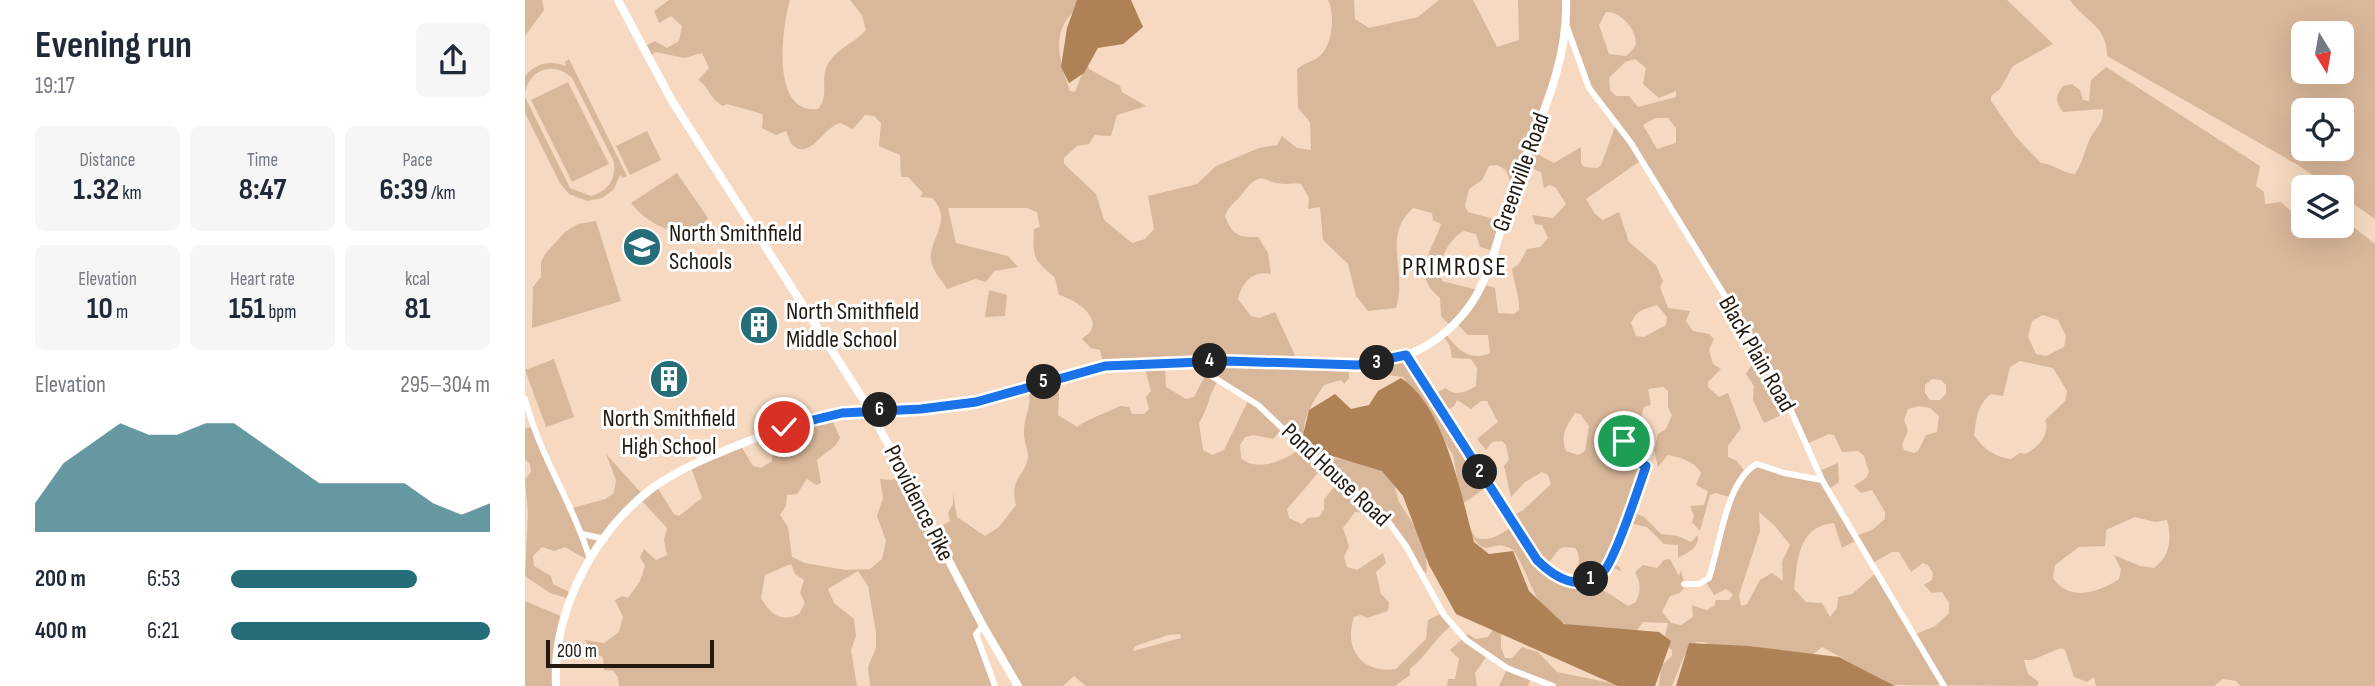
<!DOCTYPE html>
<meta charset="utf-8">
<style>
body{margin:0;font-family:"Sofia Sans Condensed",sans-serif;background:#f6f6f7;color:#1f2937;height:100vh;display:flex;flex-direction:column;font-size:26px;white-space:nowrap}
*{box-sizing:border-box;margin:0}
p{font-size:23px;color:#747a83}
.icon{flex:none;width:38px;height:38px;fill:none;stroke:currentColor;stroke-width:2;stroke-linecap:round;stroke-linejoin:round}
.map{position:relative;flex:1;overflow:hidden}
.details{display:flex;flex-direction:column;background:#fff;width:525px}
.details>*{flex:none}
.needle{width:46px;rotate:169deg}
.tools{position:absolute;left:1766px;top:21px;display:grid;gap:14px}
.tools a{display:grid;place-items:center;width:63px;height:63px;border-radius:10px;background:#fff;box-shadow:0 7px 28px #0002;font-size:35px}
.scale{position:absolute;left:21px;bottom:18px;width:168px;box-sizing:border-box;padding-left:7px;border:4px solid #23190f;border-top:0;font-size:19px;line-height:24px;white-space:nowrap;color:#23190f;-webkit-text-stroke:5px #fff;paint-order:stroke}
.pin{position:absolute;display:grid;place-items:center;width:60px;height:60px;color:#fff;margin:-30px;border:4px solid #fff;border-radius:50%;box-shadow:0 2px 7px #0007}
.km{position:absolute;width:35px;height:35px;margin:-18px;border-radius:50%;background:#222;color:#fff;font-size:19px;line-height:35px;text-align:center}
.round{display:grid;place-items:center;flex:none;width:74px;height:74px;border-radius:10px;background:#f6f6f7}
.headline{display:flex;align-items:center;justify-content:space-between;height:119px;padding:0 35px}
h1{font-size:38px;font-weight:700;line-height:52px}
.stats{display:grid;grid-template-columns:repeat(3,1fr);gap:10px;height:119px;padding:7px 35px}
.stats div{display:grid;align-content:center;border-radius:10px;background:#f6f6f7;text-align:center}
.stats b{font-size:30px;font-weight:700}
.stats small{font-size:19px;font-weight:400}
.stats p{font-size:19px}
.chart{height:196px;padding:14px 35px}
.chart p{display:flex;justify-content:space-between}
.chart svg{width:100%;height:126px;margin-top:7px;fill:#256d78;opacity:.7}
ul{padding:0 35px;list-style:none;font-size:23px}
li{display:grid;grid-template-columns:112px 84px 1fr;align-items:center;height:52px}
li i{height:18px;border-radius:9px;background:#256d78}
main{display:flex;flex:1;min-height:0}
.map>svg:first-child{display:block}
</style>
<main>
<section class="details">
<div class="headline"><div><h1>Evening run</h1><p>19:17</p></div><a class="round"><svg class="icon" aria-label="share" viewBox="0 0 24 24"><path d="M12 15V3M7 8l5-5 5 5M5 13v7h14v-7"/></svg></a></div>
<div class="stats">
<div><p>Distance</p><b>1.32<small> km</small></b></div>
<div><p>Time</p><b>8:47</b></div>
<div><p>Pace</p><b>6:39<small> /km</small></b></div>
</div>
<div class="stats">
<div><p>Elevation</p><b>10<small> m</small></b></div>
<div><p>Heart rate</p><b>151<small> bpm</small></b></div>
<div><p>kcal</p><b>81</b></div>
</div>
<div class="chart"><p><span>Elevation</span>295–304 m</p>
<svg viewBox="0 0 160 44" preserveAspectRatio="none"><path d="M0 44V34L10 20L20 13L30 6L40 10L50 10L60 6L70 6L80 13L90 20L100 27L110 27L120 27L130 27L140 34L150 38L160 34V44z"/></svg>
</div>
<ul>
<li><b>200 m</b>6:53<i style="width:72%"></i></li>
<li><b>400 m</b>6:21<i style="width:100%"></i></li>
</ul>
</section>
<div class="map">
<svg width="1850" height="686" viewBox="0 0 1850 686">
<rect width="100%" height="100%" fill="#f6d9c0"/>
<!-- green -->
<g fill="#d9b79a" fill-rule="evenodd">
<polygon points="0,0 17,0 19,10 0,36"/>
<path d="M144,0H265C257,27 245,115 293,109C304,96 296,82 301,68C308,50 330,43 341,30L337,15L325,0H553C551,12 544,14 539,24C528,44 538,71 545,91L550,92L562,61L564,69L595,86L597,92L621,106L592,115L586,136L570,135L564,144L552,146L539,158V164L571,194L579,220L607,243L620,239L629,229L623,196L672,184L691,166L734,148L752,145L757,136L772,148L786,150L785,122L773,108L772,69C779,63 790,61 796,55C808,42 810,14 803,0H829L830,19L844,28L893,17L914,0H948L972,47L994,40L993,0H1482L1528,44L1488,66L1475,89L1466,96V101L1491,137L1516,163C1529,164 1537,173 1550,174C1558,162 1559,152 1564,141C1570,127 1579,125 1578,109L1538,112C1530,102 1530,96 1538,86L1547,84L1555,90L1558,100L1564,101L1566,80L1581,67L1735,166L1731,186L1739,192L1740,204L1756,202L1768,213L1778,201V226H1816L1817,218L1850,244V686H1715L1711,681L1698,679L1689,686H1571L1569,677L1562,682L1549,677L1540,650L1536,648L1507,660H1499L1503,674L1514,682L1512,686L1367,685L1297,647L1283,658L1217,660L1180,642H1171L1159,656L1147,686H1134L1136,666L1147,656V650L1138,644L1143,623L1118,622L1112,630C1081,635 1040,633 1019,608C1006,592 1001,568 988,550C962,534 963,570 938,520L951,538C966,542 975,534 988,526L984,517L997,511L1026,484L1023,475L1017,472L1000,482L986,497L979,466L984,460L981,445L977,441L967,442L961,450L952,439L973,422L962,401H956L946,409L932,400L929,406L918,413L963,486L937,504L928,455L878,377L863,375L861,362L881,356L906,395L921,388C929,397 942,392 951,386L952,368L946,359L927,358L925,346L918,336L921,334C932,350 946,362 965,353L963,335H943L931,323L926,327L916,316L915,298C884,273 908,251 916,224L908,220L907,213L888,208C856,236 883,273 871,308L843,311L831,296L823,264L798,240L795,207L783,209L784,198L776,184C769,183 765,184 759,184C737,183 737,167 717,194C710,203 704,205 700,216C707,234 713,238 733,237L743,253L746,274C728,270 717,282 713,299L726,316L734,318L750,312L774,364L824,366V378L819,384L816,380L799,385C781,412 761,445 808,458C817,460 827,459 835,461C846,465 855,471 866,474L874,502L900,542L902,573L895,569L870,529L847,507L840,513L830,512L818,528L824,546L819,557L822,567L832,570L858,553L861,563L851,572L856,594L864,602L863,611L842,618L836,615L829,617C818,650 838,674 871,669L901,639L903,620L917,613L927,625C907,641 903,655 885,669V675L870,686H561L549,676L538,686H492L459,628L451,634L469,686H345L343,667L351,648V632L343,586L333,571L303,589L309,603L329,619L331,636L326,650L332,686H94L93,677L88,671L79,670L78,657L65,651L60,640L79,643L94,632L98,617L90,600L97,596L103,598L115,581L120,566L115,557L119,549L131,560L142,555L139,540L142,528L116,500L92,524L64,561L40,547L29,551L17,547L8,556L9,566L26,576L28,584L48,594L45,599L25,593L0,576L3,513L0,479L6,472L5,464L0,459V428L7,427L44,509L80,499L89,493L91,480L81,454L119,496L132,487L149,514L154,516L177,498L166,467L216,446L228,466L236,468L247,461V454L238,437L306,417L315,438L310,446L292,460L296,483L291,485L282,479L272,494L262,495L261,506L255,515L263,527L267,557L280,563L320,570L345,569L357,559L361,541L352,516L358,498L355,479L367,480L378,473L409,531L425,521L423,513L428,504V493L432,517L460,536L474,527L491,505C484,478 499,478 503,458C504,451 498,439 499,431C499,414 509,405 502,389L530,379L534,394L533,415L552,427C566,417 580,414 595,406L604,407L607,414H619L624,409L621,397L626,391L619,365L579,367L575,350L566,348L557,339C559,336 563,335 565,332C577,316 547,298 534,295L530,278C508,258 508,260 509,229L515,227L512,212L502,208H423L431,243L483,256L493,267L469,271L461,282L450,279L422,289C415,277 405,270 406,255C406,238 428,219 407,198L395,197L398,193L383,177H376L375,155L354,146L356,123L349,116L340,115L328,129L315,123C297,129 292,151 273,149L266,144L261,131L251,135L237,128L238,115L234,113L202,104L198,106C184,98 183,85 173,80L184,68L177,53L159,58L131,52L122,58L117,48L130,41L142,48L154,41L157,26L146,16L134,23L129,11ZM1081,12C1095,11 1110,28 1111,42C1111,48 1105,52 1101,56L1084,54L1074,25ZM1043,32L1073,103L1091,124L1076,165L1072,168L1059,167L1056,163V147L1029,163L1005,150ZM1110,59L1121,68L1118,84L1134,98L1151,91V97L1113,107L1104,96H1091L1085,90L1084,78L1100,62ZM1130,118H1143L1151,128V143L1132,149L1118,125ZM1115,161L1237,359L1226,366L1221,374L1229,386L1228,400L1239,423L1265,411L1281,444L1304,434L1309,435L1317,452L1333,451L1339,456L1344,472L1341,478L1329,486L1336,493L1347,490L1360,512V519L1347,530L1331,536L1304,489L1314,482L1313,463L1294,471L1295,480L1231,465L1220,472L1212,461L1203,457V446L1216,428L1203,393L1194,397L1183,387V382L1196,369L1188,364L1184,350L1189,339L1184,334L1168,331L1161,321L1165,311L1143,308L1135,287L1138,281L1131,265L1104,242L1094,212L1078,220L1070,214L1061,199ZM972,165L981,170L985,181L992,182L999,165L1016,172L1019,188L1025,185L1031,188L1041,204L1028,218L1007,215L1010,224L1017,225L1023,238L1015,247L1002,249L994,264L987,269C989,285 995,295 994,310L989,314L973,313L970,288L957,284L953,290L917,281C912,263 922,240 939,231L951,234L955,247L968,251L976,221L943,212L940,206L944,189L957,180L964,166ZM1132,305L1142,317L1141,325L1119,337L1111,336L1106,323C1113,308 1119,310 1132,305ZM1518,315L1533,320L1541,336L1539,347L1521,356L1511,354L1503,337L1507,321ZM1495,361L1528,368L1542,391L1540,401L1520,420C1526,435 1512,448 1500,454L1495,453L1486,459C1470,457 1458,449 1449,435C1451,420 1453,403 1466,394L1478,396L1485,367ZM667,363L681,374L669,397L661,399L641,387L640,365ZM1407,379L1416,380L1421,385V394L1415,400H1405L1400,393V385ZM693,381L724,399L699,450L687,455L678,450L674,423C684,408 683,395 693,381ZM1138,387L1143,391V408L1147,415L1141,429L1133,434L1129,450L1133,467L1143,455C1154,457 1171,462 1176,473L1171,485L1183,491L1179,505L1165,506L1169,516L1167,522L1175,531L1185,495L1191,493L1208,498L1181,582L1189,595L1201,589L1208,595L1204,600H1191L1189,606L1181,610L1167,605L1168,617L1156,625L1146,623L1137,612L1145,596L1155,593L1160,586L1156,570L1154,576L1145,559L1139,560L1132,568L1118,565L1110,572C1116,583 1116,591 1111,602L1103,606L1078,590L1072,577L1083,566L1096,571L1095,567L1085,563L1101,522L1122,527L1139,544L1153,545V558C1163,552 1174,549 1173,535L1166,542L1153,536L1136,534L1119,517L1106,511L1118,466L1101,457L1102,438L1111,434L1119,407L1126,405L1123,389ZM1394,406L1405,408L1414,416L1412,432L1401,435L1393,451L1389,453L1379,450L1377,444L1383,431L1379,420L1383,409ZM1050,413L1055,414L1064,426L1060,451L1053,455L1041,451C1035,434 1041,427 1050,413ZM758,428L777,447C762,460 732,473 716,458L715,445L720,437L729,435L748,439ZM798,467L814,480L799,500V509L794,517L783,518L777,524L764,518L762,509ZM1234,512L1250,526L1265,545L1257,562L1258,581L1247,573L1235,580L1222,604L1216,606L1214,595L1235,531ZM1610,517L1630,522L1642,520C1647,539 1645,556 1629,568L1615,566L1589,555L1596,569L1594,579C1573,593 1544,602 1528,578L1530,565L1554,547L1580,546L1581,530ZM1309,523L1317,548L1332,540L1346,564L1367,552H1374L1386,572L1398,563L1403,565L1408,573L1407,580L1399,585L1407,593L1417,592L1424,603V613L1410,626L1389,635L1351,573L1327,594L1313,597L1312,608L1305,617L1297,603L1281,602L1269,589C1273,560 1272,527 1309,523ZM1040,547L1050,548C1058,558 1052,570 1049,582L1029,578L1020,568L1034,549ZM266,564L270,574L279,580L275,593L280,603L274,614C256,623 245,614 236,598L240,575ZM643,635L655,634L656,638L608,651L610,646Z"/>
<path d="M1545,0H1850V219L1817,196L1816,187H1805L1773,165L1582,56C1583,26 1559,21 1545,0ZM1778,33H1816V72H1778ZM1816,110V149H1778V110Z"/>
<path d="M44,59L102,176L98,178L95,175L89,189L77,198L62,201L44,194L35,183L0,113V97L45,188L66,196C83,191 91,180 89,162L47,78C30,61 5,68 0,92V76C11,63 25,60 41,66L40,62Z"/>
<polygon points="43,82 84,164 47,182 6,100"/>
<polygon points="122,131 136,160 105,175 91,146"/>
<path d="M152,173L183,218C165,248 121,224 106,203Z"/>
<polygon points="71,221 96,301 7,328 8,287 16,277 16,262 20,254 40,232 53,224"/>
<polygon points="464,290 482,295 480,316 460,317"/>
<polygon points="29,359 49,417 21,427 0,370"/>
<polygon points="0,601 38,617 31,686 0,686"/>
<polygon points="968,629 976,631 976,647 980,658 987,658 997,647 1013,652 1032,672 1101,686 1026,686 1005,680 1003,686 974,686 982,669 961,657 950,673 952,686 922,686 923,679 930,679 934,659 925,650 943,634 951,639 963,637"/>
</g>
<!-- water -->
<g fill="#ae8157">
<polygon points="552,0 606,0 618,27 598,44 573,48 559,73 544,83 536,67 542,28"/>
<path d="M876,378C919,405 936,494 949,542L964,554L988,551L1004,591L1039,624L1134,632L1146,641L1130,686H1093L931,614L904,565L878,496L857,471L797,453L778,435L784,410L810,394L826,409L844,405L853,391Z"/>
<polygon points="1164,643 1223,646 1314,657 1370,686 1151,686"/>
</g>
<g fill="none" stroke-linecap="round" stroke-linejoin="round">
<!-- street -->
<g stroke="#fff" stroke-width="6">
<polyline points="1042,27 1064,88 1106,143 1254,384 1297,480 1419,686"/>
<polyline points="881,355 1012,560 1029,577 1047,583 1065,579 1080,571 1121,466"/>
<polyline points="664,362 733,405 794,463 857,513 881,546 919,615 941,640 982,668 1028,686"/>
<path d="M0,399C15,457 49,505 65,560"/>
<polygon points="1113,433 1120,435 1127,444 1121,466 1107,461 1099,453 1101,438"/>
<polyline points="57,534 80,539"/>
<path d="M1159,584H1174L1184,578C1195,546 1201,480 1232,464L1259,473L1297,480"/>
<polyline points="458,626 451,634 470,686"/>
</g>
<!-- secondary -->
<g stroke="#fff" stroke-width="8">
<polyline points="93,0 147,101 345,410 458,626 493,686"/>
<path d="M31,686C27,612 68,534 126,489C155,468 188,455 221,442C252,429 283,418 316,413C353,407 391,412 429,406C489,396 545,367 607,364C640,362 674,360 706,361C766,363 848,377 901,346C921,334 939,316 951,296C968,266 975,229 986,196C1008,133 1044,68 1041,0"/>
</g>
</g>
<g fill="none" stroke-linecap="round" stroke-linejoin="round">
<!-- route casing -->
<g stroke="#fff" stroke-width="14">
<path id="route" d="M259,427L317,413L396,409L451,402L580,366L701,361L833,365L881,355L1012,560C1030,578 1055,593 1078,572C1089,562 1115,484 1121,466L1100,455L1099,441"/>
</g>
<!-- route -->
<use href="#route" stroke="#1a73e8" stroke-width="9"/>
</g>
<!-- icons -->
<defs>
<g id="school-disc" transform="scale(2.0125)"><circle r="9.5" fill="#256d78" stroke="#fff"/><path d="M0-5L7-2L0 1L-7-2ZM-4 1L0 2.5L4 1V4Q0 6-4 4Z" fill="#fff"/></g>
<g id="building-disc" transform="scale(2.0125)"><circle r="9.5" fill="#256d78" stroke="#fff"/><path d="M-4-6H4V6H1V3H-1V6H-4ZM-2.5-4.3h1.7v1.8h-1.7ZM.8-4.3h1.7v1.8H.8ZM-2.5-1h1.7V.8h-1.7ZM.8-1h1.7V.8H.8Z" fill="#fff"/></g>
</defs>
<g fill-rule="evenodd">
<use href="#school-disc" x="117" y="247"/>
<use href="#building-disc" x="234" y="325"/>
<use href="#building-disc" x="144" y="379"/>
</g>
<g text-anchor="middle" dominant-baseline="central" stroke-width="6" stroke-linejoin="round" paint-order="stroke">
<!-- street labels -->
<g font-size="24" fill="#23190f" stroke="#fff">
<text transform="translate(996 172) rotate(-70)">Greenville Road</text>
<text transform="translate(1232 354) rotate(60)">Black Plain Road</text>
<text transform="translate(811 475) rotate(43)">Pond House Road</text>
<text transform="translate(394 503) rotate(63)">Providence Pike</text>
</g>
<!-- poi labels -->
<g font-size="24" fill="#23190f" stroke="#fff" text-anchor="start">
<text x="144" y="233">North Smithfield<tspan x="144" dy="28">Schools</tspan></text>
<text x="261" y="311">North Smithfield<tspan x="261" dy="28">Middle School</tspan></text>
<text x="144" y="418" text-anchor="middle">North Smithfield<tspan x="144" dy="28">High School</tspan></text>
</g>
<!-- neighbourhood labels -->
<g font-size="26" letter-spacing="2" fill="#23190f" stroke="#fff">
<text x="930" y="267">PRIMROSE</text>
</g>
</g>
</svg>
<div class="tools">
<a><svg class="needle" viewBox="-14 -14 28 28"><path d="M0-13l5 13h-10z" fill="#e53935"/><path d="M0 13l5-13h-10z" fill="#747a83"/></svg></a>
<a><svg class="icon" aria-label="locate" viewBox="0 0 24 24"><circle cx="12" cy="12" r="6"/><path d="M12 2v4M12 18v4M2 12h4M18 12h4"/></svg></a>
<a><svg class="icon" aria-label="layers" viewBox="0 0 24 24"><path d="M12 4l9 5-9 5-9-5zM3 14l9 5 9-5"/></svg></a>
</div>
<div class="scale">200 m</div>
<div class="pin" style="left:1099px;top:441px;background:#1e9e55"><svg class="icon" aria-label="arrive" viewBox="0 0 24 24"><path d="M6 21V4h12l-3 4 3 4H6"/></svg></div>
<div class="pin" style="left:259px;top:427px;background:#d93025"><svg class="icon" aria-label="check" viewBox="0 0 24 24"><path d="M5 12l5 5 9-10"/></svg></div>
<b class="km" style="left:1066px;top:579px">1</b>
<b class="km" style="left:955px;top:472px">2</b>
<b class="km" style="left:852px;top:363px">3</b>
<b class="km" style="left:685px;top:361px">4</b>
<b class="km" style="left:519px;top:382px">5</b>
<b class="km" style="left:355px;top:410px">6</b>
</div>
</main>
